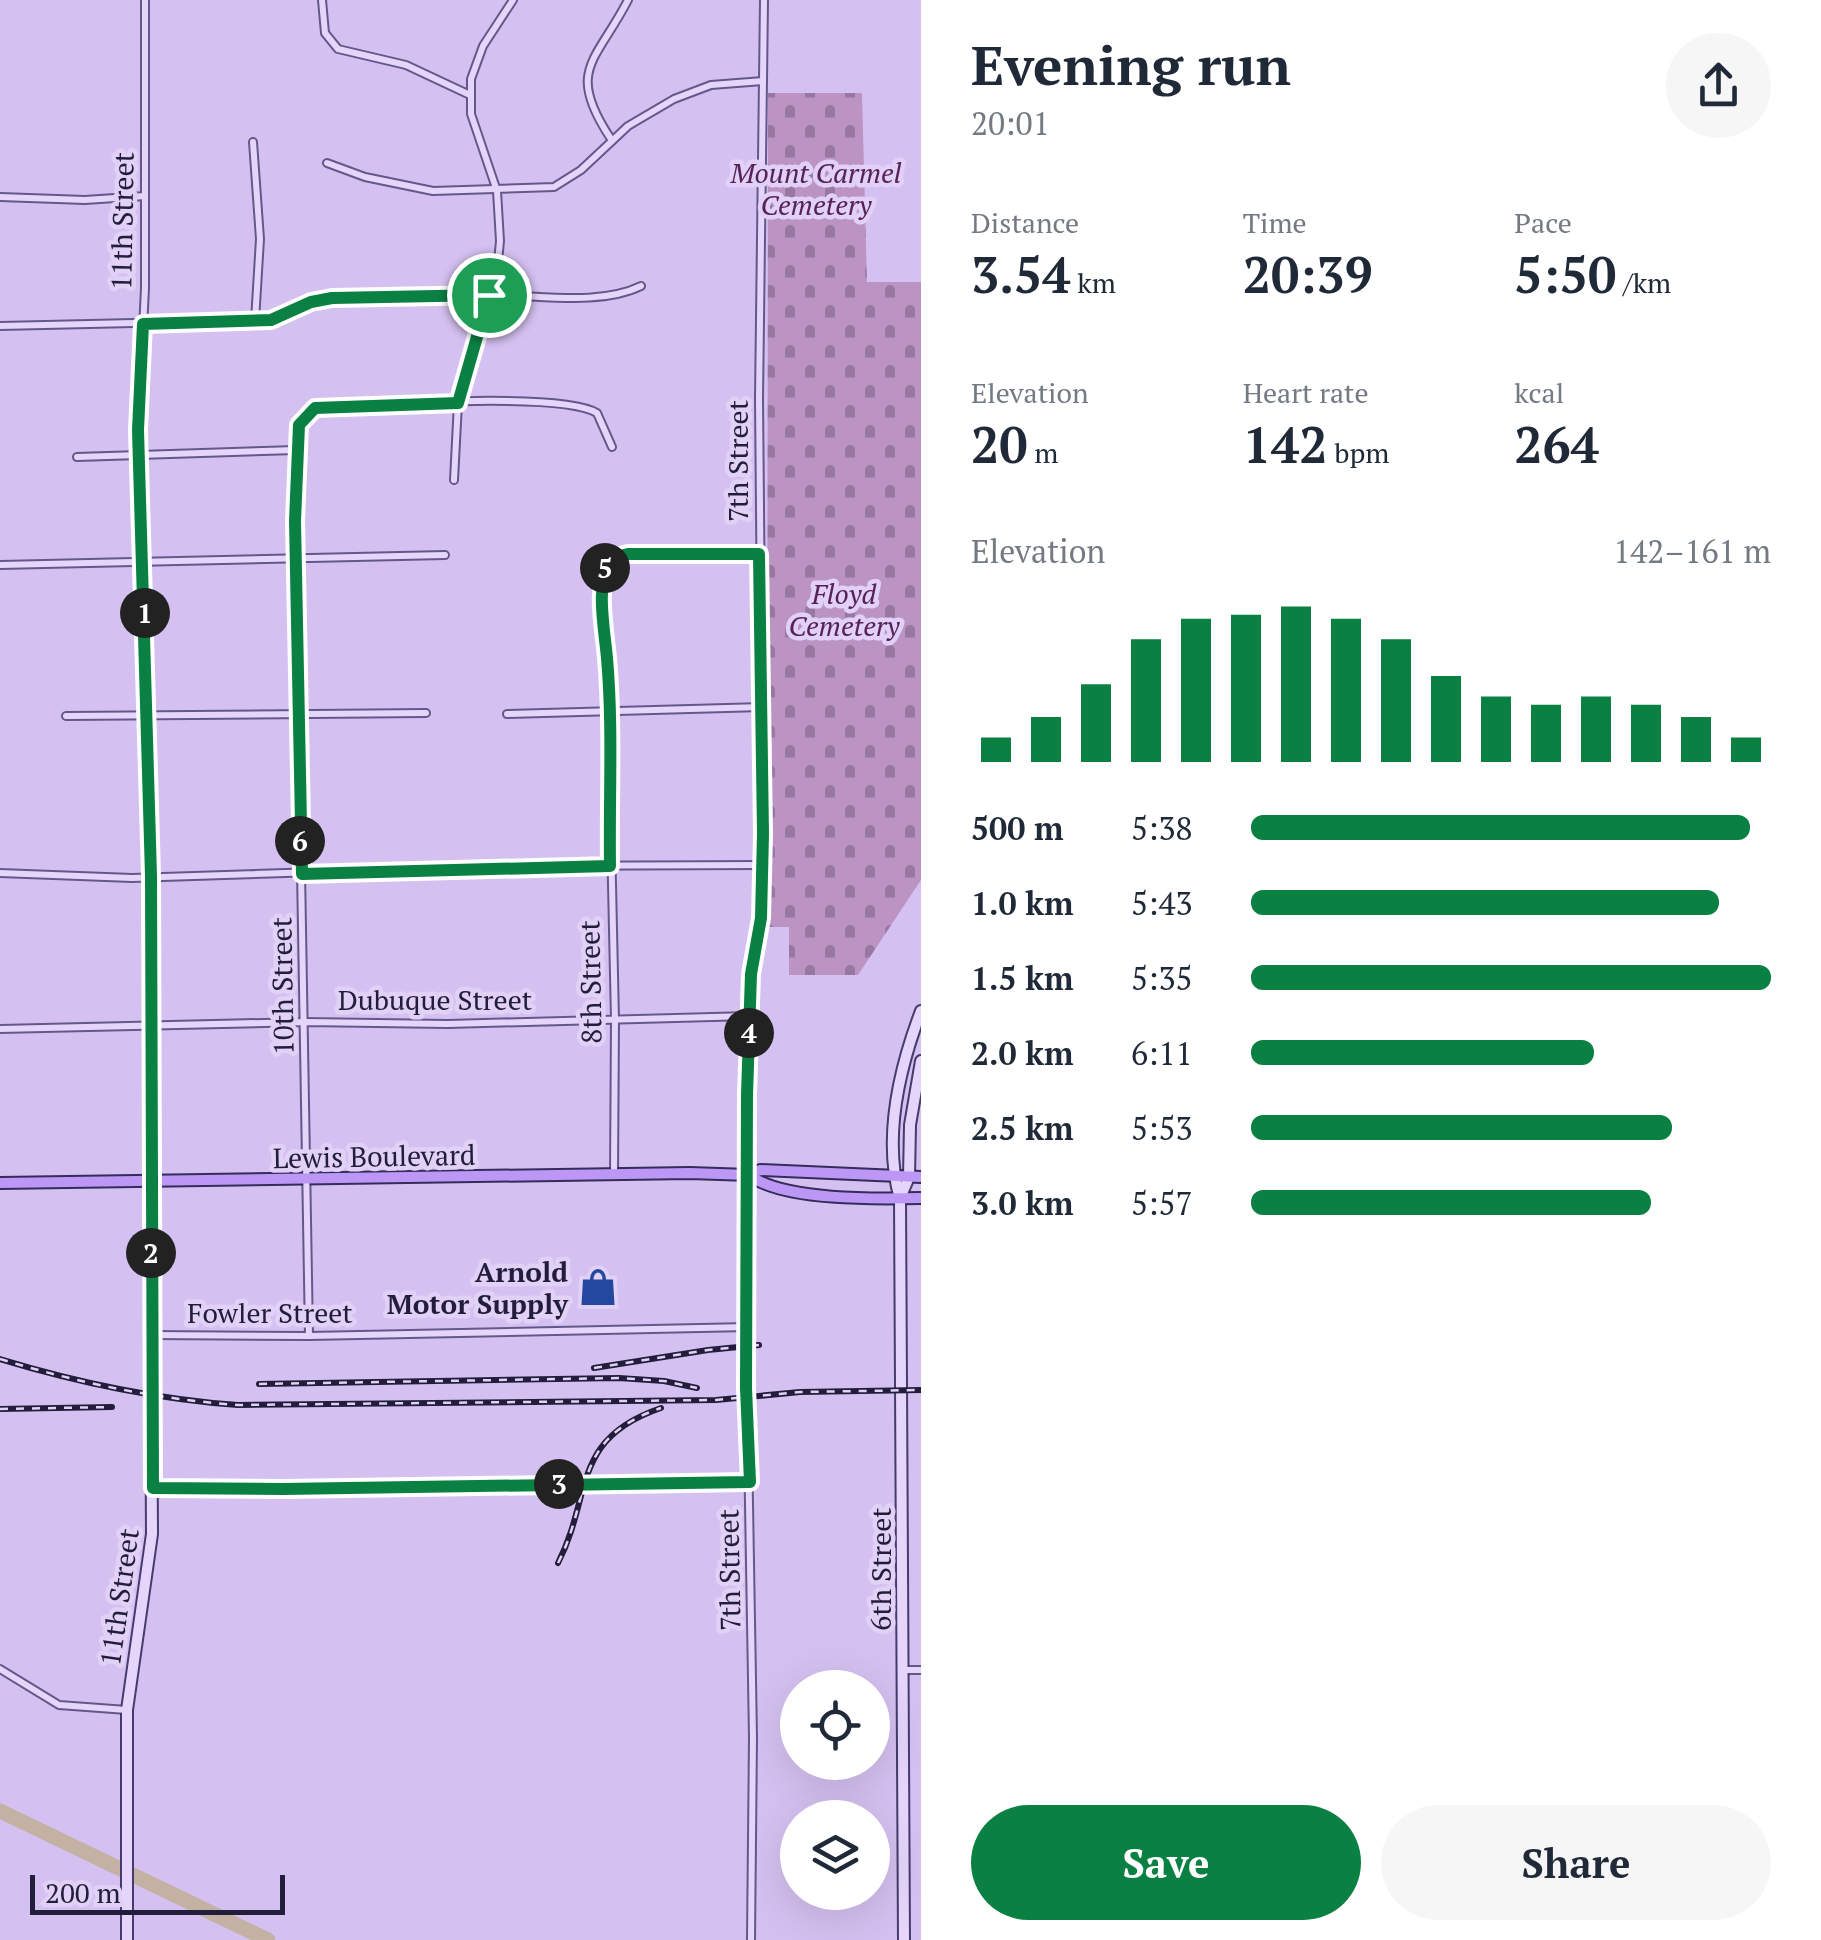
<!DOCTYPE html>
<meta charset="utf-8">
<style>
body{margin:0;font-family:"PT Serif",serif;background:#f6f6f7;color:#1f2937;height:100vh;display:flex;flex-direction:column;font-size:38px;white-space:nowrap}
*{box-sizing:border-box;margin:0}
p{font-size:32px;color:#747a83}
.icon{flex:none;width:55px;height:55px;fill:none;stroke:currentColor;stroke-width:2;stroke-linecap:round;stroke-linejoin:round}
.map{position:relative;flex:1;overflow:hidden}
.panel{display:flex;flex-direction:column;background:#fff;width:900px}
.panel>*{flex:none}
.tools{position:absolute;left:780px;top:1670px;display:grid;gap:20px}
.tools a{display:grid;place-items:center;width:110px;height:110px;border-radius:50%;background:#fff;box-shadow:0 10px 40px #0002;font-size:50px}
.scale{position:absolute;left:30px;bottom:25px;width:255px;box-sizing:border-box;padding-left:10px;border:5px solid #221d3a;border-top:0;font-size:28px;line-height:35px;white-space:nowrap;color:#221d3a;-webkit-text-stroke:8px #e1d1f7;paint-order:stroke}
.pin{position:absolute;display:grid;place-items:center;width:85px;height:85px;color:#fff;margin:-42px;border:5px solid #fff;border-radius:50%;box-shadow:0 2px 10px #0007}
.km{position:absolute;width:50px;height:50px;margin:-25px;border-radius:50%;background:#222;color:#fff;font-size:28px;line-height:50px;text-align:center}
.round{display:grid;place-items:center;flex:none;width:105px;height:105px;border-radius:52px;background:#f6f6f7}
.summary{display:flex;align-items:center;justify-content:space-between;height:170px;padding:0 50px}
h1{font-size:55px;font-weight:700;line-height:75px}
.stats{display:grid;grid-template-columns:repeat(3,1fr);gap:15px;height:170px;padding:10px 50px}
.stats div{display:grid;align-content:center}
.stats b{font-size:50px;font-weight:700}
.stats small{font-size:28px;font-weight:400}
.stats p{font-size:28px}
.chart{height:280px;padding:20px 50px}
.chart p{display:flex;justify-content:space-between}
.chart svg{width:100%;height:180px;margin-top:10px;stroke:#0b8043;stroke-width:6}
.primary-button{display:flex;gap:20px;margin-top:auto;padding:20px 50px}
.primary-button a{flex:1;height:115px;border-radius:60px;background:#0b8043;color:#fff;font-size:40px;font-weight:700;line-height:115px;text-align:center}
.primary-button a+a{background:#f6f6f7;color:#1f2937}
ul{padding:0 50px;list-style:none;font-size:32px}
li{display:grid;grid-template-columns:160px 120px 1fr;align-items:center;height:75px}
li i{height:25px;border-radius:12px;background:#0b8043}
main{display:flex;flex:1;min-height:0}
.map>svg:first-child{display:block}
</style>
<main>
<div class="map">
<svg width="921" height="1940" viewBox="0 0 921 1940">
<defs>
<pattern id="cemetery-stones" width="16" height="16" patternUnits="userSpaceOnUse" patternTransform="scale(2.5)"><rect width="16" height="16" fill="#bc94c4"/><path d="M2 7V4a2 2 0 0 1 4 0v3zM10 15v-3a2 2 0 0 1 4 0v3z" fill="#9878a0"/></pattern>
</defs>
<rect width="100%" height="100%" fill="#d5c1f1"/>
<!-- cemetery -->
<polygon fill="url(#cemetery-stones)" points="768,93 862,93 867,282 921,282 921,880 858,975 789,975 789,927 767,927"/>
<g fill="none" stroke-linecap="round" stroke-linejoin="round">
<!-- river -->
<polyline stroke="#c3b1a4" stroke-width="15" points="0,1811 268,1940"/>
<!-- minor casing -->
<g stroke="#64588b" stroke-width="10">
<g id="minor">
<polyline points="145,0 145,288 138,431 151,876 150,1180"/>
<polyline points="322,0 325,33 338,49 406,65 470,95"/>
<path d="M611,139C565,70 596,62 628,0"/>
<polyline points="253,142 260,239 255,321"/>
<polyline points="327,163 365,177 433,191 554,187 581,170 628,126 674,99 711,85 763,81"/>
<polyline points="0,197 85,200 145,196"/>
<path d="M0,326L271,320L311,302L332,298C386,296 441,294 495,295C540,295 600,306 641,286"/>
<polyline points="77,457 296,450"/>
<polyline points="454,480 458,403 497,272 500,241 497,191 471,114 471,79 483,46 513,0"/>
<polyline points="0,565 445,555"/>
<polyline points="507,714 763,707"/>
<polyline points="66,716 426,713"/>
<polyline points="0,873 132,878 507,866 762,865"/>
<polyline points="0,1029 305,1022 448,1024 750,1016"/>
<path d="M614,1174L615,1020L607,658C602,626 597,589 609,559L628,554H759"/>
<polyline points="151,1335 309,1336 748,1327"/>
<path d="M309,1336L295,521L299,425L315,408C367,405 561,391 597,413L612,447"/>
<polyline points="153,1488 283,1489 750,1482"/>
<polyline points="0,1669 59,1705 127,1710"/>
<polyline points="903,1670 921,1670"/>
<polyline points="751,1940 753,1738 747,1387 747,1095 751,975 761,919 763,834 759,399 764,0"/>
</g>
</g>
<!-- secondary casing -->
<g stroke="#453b6d" stroke-width="14">
<g id="secondary">
<polyline points="900,1198 909,1177 910,1125 921,1061"/>
<polyline points="127,1940 127,1710 152,1534 150,1182"/>
<path d="M904,1940L900,1199C883,1139 899,1069 921,1011"/>
</g>
</g>
<!-- primary casing -->
<g stroke="#342c59" stroke-width="14">
<g id="primary">
<path d="M749,1175C783,1201 878,1199 921,1198"/>
<polyline points="0,1183 690,1173 749,1175 760,1170 921,1177"/>
</g>
</g>
<!-- minor -->
<use href="#minor" stroke="#e5d5fb" stroke-width="6"/>
<!-- secondary -->
<use href="#secondary" stroke="#e5d5fb" stroke-width="10"/>
<!-- primary -->
<use href="#primary" stroke="#bd97f6" stroke-width="10"/>
<!-- rail casing -->
<g stroke="#221d3a" stroke-width="6">
<g id="rail">
<path d="M0,1359C79,1383 156,1399 238,1405L716,1400L800,1392L921,1390"/>
<polyline points="594,1368 708,1350 759,1345"/>
<polyline points="259,1384 619,1378 664,1381 697,1388"/>
<polyline points="0,1409 112,1407"/>
<path d="M558,1563C593,1495 570,1439 661,1408"/>
</g>
</g>
<!-- rail -->
<use href="#rail" stroke="#e1d1f7" stroke-width="2.5" stroke-dasharray="8" stroke-linecap="butt"/>
</g>
<g fill="none" stroke-linecap="round" stroke-linejoin="round">
<!-- route casing -->
<g stroke="#fff" stroke-width="20">
<path id="route" d="M489,295L458,403L315,408L299,425L295,521L302,874L610,866C609,797 613,726 607,658C604,625 596,590 609,559L628,554H759L763,834L761,918L751,974L747,1095L746,1388L750,1482L283,1489L153,1488L151,876L138,430L143,324L271,320L311,302L332,298Z"/>
</g>
<!-- route -->
<use href="#route" stroke="#0b8043" stroke-width="12"/>
</g>
<!-- icons -->
<defs>
<g id="shop-bare" transform="scale(3)"><path d="M-5-2.5h2.3a2.7 3.5 0 0 1 5.4 0H5L5.5 6h-11ZM-1.5-2.5h3a1.5 2.3 0 0 0-3 0Z" fill="#24489e" stroke="#e1d1f7" stroke-width="2.5" paint-order="stroke"/></g>
</defs>
<g fill-rule="evenodd">
<use href="#shop-bare" x="598" y="1287"/>
</g>
<g text-anchor="middle" dominant-baseline="central" stroke-width="9" stroke-linejoin="round" paint-order="stroke">
<!-- park labels -->
<g font-size="28" font-style="italic" fill="#562258" stroke="#e1d1f7">
<text x="816" y="172">Mount Carmel<tspan x="816" dy="32">Cemetery</tspan></text>
<text x="844" y="593">Floyd<tspan x="844" dy="32">Cemetery</tspan></text>
</g>
<!-- street labels -->
<g font-size="28" fill="#221d3a" stroke="#e1d1f7">
<text transform="translate(122 221) rotate(-89)">11th Street</text>
<text transform="translate(737 461) rotate(-90)">7th Street</text>
<text transform="translate(590 982) rotate(-91)">8th Street</text>
<text transform="translate(282 986) rotate(-91)">10th Street</text>
<text x="435" y="999">Dubuque Street</text>
<text transform="translate(374 1156) rotate(-1)">Lewis Boulevard</text>
<text x="270" y="1312">Fowler Street</text>
<text transform="translate(880 1569) rotate(-90)">6th Street</text>
<text transform="translate(729 1570) rotate(-91)">7th Street</text>
<text transform="translate(119 1597) rotate(-82)">11th Street</text>
</g>
<!-- poi labels -->
<g font-size="28" font-weight="bold" fill="#221d3a" stroke="#e1d1f7" text-anchor="end">
<text x="568" y="1271">Arnold<tspan x="568" dy="32">Motor Supply</tspan></text>
</g>
</g>
</svg>
<div class="tools">
<a><svg class="icon" aria-label="locate" viewBox="0 0 24 24"><circle cx="12" cy="12" r="6"/><path d="M12 2v4M12 18v4M2 12h4M18 12h4"/></svg></a>
<a><svg class="icon" aria-label="layers" viewBox="0 0 24 24"><path d="M12 4l9 5-9 5-9-5zM3 14l9 5 9-5"/></svg></a>
</div>
<div class="scale">200 m</div>
<div class="pin" style="left:489px;top:295px;background:#1e9e55"><svg class="icon" aria-label="arrive" viewBox="0 0 24 24"><path d="M6 21V4h12l-3 4 3 4H6"/></svg></div>
<b class="km" style="left:145px;top:613px">1</b>
<b class="km" style="left:151px;top:1253px">2</b>
<b class="km" style="left:559px;top:1484px">3</b>
<b class="km" style="left:749px;top:1033px">4</b>
<b class="km" style="left:605px;top:568px">5</b>
<b class="km" style="left:300px;top:841px">6</b>
</div>
<section class="panel">
<div class="summary"><div><h1>Evening run</h1><p>20:01</p></div><a class="round"><svg class="icon" aria-label="share" viewBox="0 0 24 24"><path d="M12 15V3M7 8l5-5 5 5M5 13v7h14v-7"/></svg></a></div>
<div class="stats">
<div><p>Distance</p><b>3.54<small> km</small></b></div>
<div><p>Time</p><b>20:39</b></div>
<div><p>Pace</p><b>5:50<small> /km</small></b></div>
</div>
<div class="stats">
<div><p>Elevation</p><b>20<small> m</small></b></div>
<div><p>Heart rate</p><b>142<small> bpm</small></b></div>
<div><p>kcal</p><b>264</b></div>
</div>
<div class="chart"><p><span>Elevation</span>142–161 m</p>
<svg viewBox="0 0 160 44" preserveAspectRatio="none"><path d="M5 44V38M15 44V33M25 44V25M35 44V14M45 44V9M55 44V8M65 44V6M75 44V9M85 44V14M95 44V23M105 44V28M115 44V30M125 44V28M135 44V30M145 44V33M155 44V38"/></svg>
</div>
<ul>
<li><b>500 m</b>5:38<i style="width:96%"></i></li>
<li><b>1.0 km</b>5:43<i style="width:90%"></i></li>
<li><b>1.5 km</b>5:35<i style="width:100%"></i></li>
<li><b>2.0 km</b>6:11<i style="width:66%"></i></li>
<li><b>2.5 km</b>5:53<i style="width:81%"></i></li>
<li><b>3.0 km</b>5:57<i style="width:77%"></i></li>
</ul>
<div class="primary-button"><a>Save</a><a>Share</a></div>
</section>
</main>
